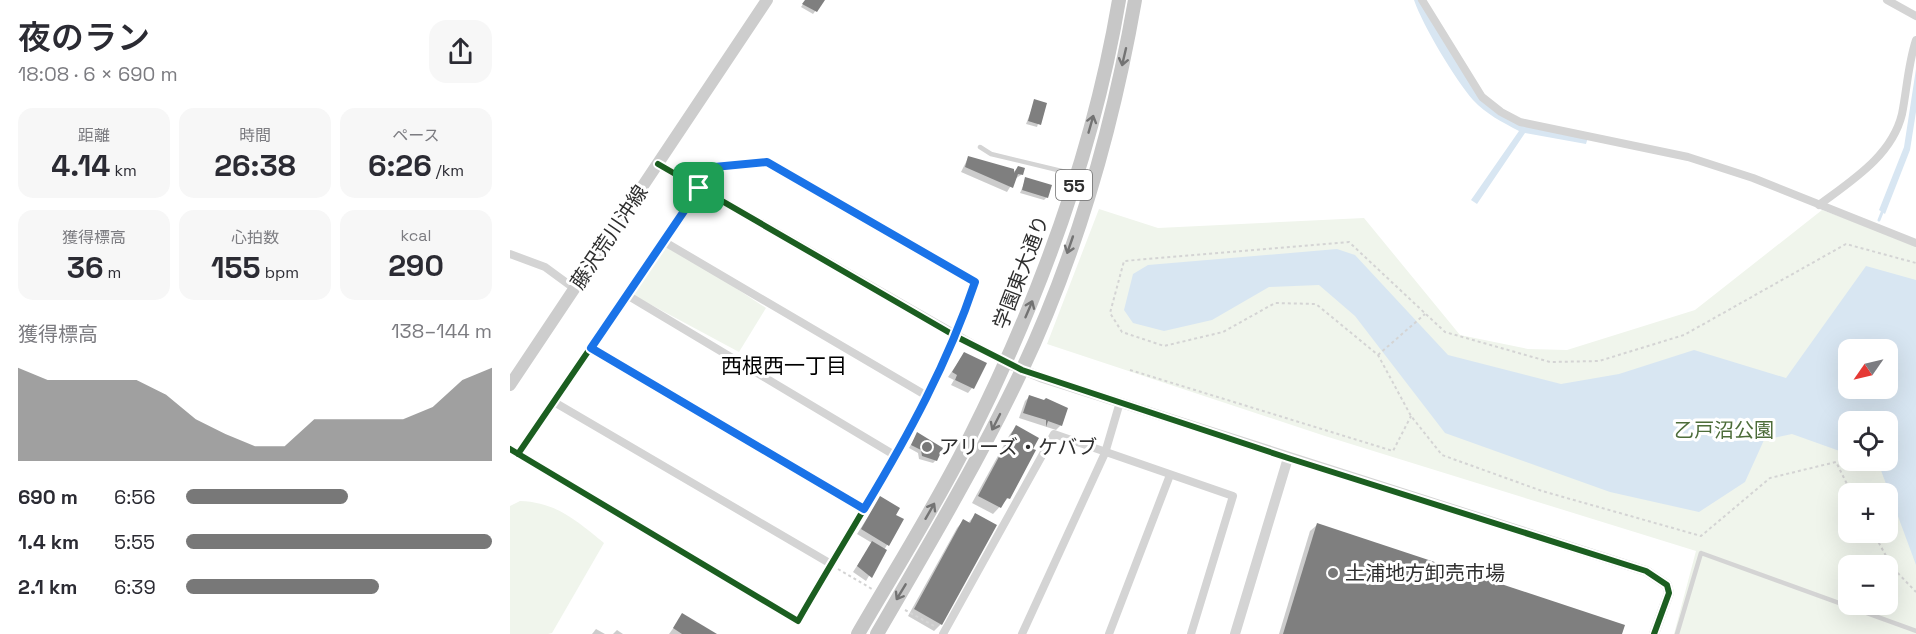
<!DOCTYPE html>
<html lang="ja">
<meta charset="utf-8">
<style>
body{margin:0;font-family:"Space Grotesk","Noto Sans JP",sans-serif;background:#f7f7f7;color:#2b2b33;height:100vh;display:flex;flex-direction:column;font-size:22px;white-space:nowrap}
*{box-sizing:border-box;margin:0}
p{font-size:20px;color:#7c7c81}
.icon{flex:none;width:33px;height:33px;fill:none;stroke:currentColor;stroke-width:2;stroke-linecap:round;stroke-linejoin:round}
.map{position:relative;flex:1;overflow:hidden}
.side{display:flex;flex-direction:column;background:#fff;width:510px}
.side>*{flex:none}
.needle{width:39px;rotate:236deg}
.buttons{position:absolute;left:1328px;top:339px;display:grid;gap:12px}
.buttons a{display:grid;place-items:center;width:60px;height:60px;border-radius:12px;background:#fff;box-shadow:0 6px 24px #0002;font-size:30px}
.pin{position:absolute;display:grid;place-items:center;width:51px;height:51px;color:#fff;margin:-26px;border-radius:12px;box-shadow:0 3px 9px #0006}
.round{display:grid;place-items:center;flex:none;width:63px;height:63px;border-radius:18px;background:#f7f7f7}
.head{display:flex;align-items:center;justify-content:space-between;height:102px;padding:0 18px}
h1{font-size:33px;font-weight:600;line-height:45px}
.figures{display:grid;grid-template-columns:repeat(3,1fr);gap:9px;height:102px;padding:6px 18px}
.figures div{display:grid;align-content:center;border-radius:15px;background:#f7f7f7;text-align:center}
.figures b{font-size:30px;font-weight:600}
.figures small{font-size:16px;font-weight:400}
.figures p{font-size:16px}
.chart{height:168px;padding:12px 18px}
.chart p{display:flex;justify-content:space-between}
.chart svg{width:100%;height:108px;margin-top:6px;fill:#787878;opacity:.7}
ul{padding:0 18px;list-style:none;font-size:20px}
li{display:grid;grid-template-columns:96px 72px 1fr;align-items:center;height:45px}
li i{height:15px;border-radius:8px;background:#787878}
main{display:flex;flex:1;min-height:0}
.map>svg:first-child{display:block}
</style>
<main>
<section class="side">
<div class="head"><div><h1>夜のラン</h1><p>18:08 · 6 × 690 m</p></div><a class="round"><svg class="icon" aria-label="share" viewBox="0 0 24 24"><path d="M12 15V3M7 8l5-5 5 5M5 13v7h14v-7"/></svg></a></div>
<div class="figures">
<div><p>距離</p><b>4.14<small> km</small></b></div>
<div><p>時間</p><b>26:38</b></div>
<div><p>ペース</p><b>6:26<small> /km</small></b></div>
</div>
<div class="figures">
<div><p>獲得標高</p><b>36<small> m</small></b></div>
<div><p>心拍数</p><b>155<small> bpm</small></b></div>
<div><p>kcal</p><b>290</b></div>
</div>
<div class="chart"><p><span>獲得標高</span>138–144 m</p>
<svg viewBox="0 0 160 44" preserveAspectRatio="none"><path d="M0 44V6L10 11L20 11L30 11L40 11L50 17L60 27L70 33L80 38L90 38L100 27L110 27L120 27L130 27L140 22L150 11L160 6V44z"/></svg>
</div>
<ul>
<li><b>690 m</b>6:56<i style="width:53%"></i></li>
<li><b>1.4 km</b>5:55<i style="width:100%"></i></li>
<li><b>2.1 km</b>6:39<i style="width:63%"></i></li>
</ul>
</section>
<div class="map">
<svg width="1406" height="634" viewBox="0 0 1406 634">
<rect width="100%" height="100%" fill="#fff"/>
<!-- green -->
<g fill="#f0f5ec" fill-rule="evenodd">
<path d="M589,209L648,228L854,218L950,335L1018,349L1057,350L1185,310L1312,210L1406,245V634H1164L1186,551L815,436L537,344ZM1338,350H1377V388H1338ZM1338,422H1377V460H1338ZM1338,494H1377V532H1338ZM1338,566H1377V604H1338Z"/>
<polygon points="156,242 256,308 229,352 121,294"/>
<path d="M10,501C46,502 67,521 94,543L42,633L38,634H0V506Z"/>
</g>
<!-- water -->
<g fill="#d8e6f2" fill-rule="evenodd">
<path d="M904,0H909L967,95L987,112L1078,137L1076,144L1015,133L967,204L961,200L1009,131C992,122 976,114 963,100C945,79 913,26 904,0Z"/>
<polygon points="1406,69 1406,112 1400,150 1375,214 1369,210 1394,147"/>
<path d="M827,249L845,255L938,355L1051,384L1109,374L1184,350L1276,378L1356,266L1406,280V565L1369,465L1357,461L1377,460V422H1338V454L1282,434L1254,440L1235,482L1189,512L1100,492L935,433L845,316L809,285L759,287L702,320L654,331L623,323L614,310L623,274L638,265ZM1338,350H1377V388H1338Z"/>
</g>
<!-- shadow -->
<g fill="#0003">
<polygon points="296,0 314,0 303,14 291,7"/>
<polygon points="525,101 535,103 527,127 516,124"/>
<polygon points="458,158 505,171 508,168 511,175 505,179 497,192 451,172"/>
<polygon points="516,179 537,197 534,200 510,193"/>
<polygon points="454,354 462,388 458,393 441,385 444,380 438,377"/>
<polygon points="519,397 551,425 546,430 509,418 515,401"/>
<polygon points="506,427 498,498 483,514 462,503 500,434"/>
<polygon points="407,434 426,460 423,463 409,459 408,453 399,448"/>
<polygon points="370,498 384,515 377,545 356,581 343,572 362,543 347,534"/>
<polygon points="465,515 431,624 424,631 398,616 447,528 453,521 458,523"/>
<polygon points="807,525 1110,634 769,634 800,531"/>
<polygon points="173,615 204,634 159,634"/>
<polygon points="86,629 95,634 82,634"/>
<polygon points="107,630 113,634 103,634"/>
</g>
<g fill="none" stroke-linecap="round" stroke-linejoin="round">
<!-- stream -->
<polyline stroke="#d8e6f2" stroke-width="3" points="1369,220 1373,210"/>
</g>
<!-- building -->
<g fill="#7f7f7f">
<polygon points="295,0 315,0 307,12 292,4"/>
<polygon points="524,99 537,103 531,125 518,121"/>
<polygon points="458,156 504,169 504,173 508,166 515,168 513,175 508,174 503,188 455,167"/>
<polygon points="515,177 542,185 538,198 512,190"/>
<polygon points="454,352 477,363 464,389 445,380 447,375 442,372"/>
<polygon points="519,395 534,400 536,398 558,408 552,426 538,421 536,427 536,420 513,413"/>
<polygon points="506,425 529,438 523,449 526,450 500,499 497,498 491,508 468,496"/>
<polygon points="407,432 433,448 427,461 412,456 411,450 401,445"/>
<polygon points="370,496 390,508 386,515 394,519 379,546 351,529"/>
<polygon points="465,513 487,525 432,625 404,609 453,519 460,523"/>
<polygon points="807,523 1115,625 1112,634 773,634"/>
<polygon points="362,541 377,550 362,578 347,566"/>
<polygon points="172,613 207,634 172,634 163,628"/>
</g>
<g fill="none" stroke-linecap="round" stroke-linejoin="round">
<!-- path -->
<g stroke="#d4d4d4" stroke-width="2" stroke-dasharray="3 3" stroke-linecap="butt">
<polyline points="868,355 915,314"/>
<polyline points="620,370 883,451 901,416"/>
<polyline points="1342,494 1326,462 1260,478 1191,536 1032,491 932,455 901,416 868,355 806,304 765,303 713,332 654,346 612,332 600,313 614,261 839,242 935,332 1040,362 1089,361 1174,335 1336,244 1406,263"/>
<polyline points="1363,532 1382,567 1406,592"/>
<polyline points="328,569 362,589"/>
<polyline points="395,610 426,627"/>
</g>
<!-- service -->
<g stroke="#d4d4d4" stroke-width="4.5">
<polyline points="470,147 481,154 564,174"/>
<polyline points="1167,634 1191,553 1406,631"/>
</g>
<!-- minor -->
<g stroke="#d4d4d4" stroke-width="8">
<polyline points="912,0 972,97 991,112 1010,122 1178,157 1243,178 1406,243"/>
<polyline points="1377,0 1406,16"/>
<polyline points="148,164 496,363"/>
<path d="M1309,205C1341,181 1382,156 1392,114C1397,89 1398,64 1406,40"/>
<polyline points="153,241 417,396"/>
<polyline points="0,254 35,267 65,289"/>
<polyline points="117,295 386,456"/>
<polyline points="81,348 354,509"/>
<polyline points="44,402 321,564"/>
<path d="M0,449L288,621C352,509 424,404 465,282L257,162L204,167L8,454"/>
<polyline points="433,634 544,434 723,496 681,634"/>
<polyline points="512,634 595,453 610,402"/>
<polyline points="599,634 660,475"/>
</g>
<!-- tertiary -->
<g stroke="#d4d4d4" stroke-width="10">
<polyline points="496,363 533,378 1136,571 1157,585 1159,593 1144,634"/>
<polyline points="725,634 778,458"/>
</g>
<!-- secondary -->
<polyline stroke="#cdcdcd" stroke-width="12" points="0,385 257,0"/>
<!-- primary -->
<g stroke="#c7c7c7" stroke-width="14">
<path d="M348,634C385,570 425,507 458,441C528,302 583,154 609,0"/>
<path d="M367,634C417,548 468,462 511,372C566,256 603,126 625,0"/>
</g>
<!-- cycleway casing -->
<g stroke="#fff" stroke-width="10">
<g id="cycleway">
<polyline points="148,164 447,337 512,370 778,458 1136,571 1157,585 1159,593 1144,634"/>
<path d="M0,449L288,621C352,509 424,404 465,282L257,162L204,167L8,454"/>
</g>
</g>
<!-- cycleway -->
<use href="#cycleway" stroke="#1b5e20" stroke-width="6"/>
</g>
<!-- one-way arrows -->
<defs><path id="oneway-shaft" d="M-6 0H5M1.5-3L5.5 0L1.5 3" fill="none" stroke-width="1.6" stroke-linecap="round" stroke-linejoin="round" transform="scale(1.5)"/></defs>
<g stroke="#737373">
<use href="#oneway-shaft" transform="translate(614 57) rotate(103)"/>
<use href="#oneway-shaft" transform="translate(581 124) rotate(-74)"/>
<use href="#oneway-shaft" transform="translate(560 245) rotate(109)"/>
<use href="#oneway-shaft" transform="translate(519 309) rotate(-67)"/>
<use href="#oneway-shaft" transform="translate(486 422) rotate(117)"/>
<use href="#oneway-shaft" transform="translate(420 511) rotate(-60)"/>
<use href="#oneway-shaft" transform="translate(391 592) rotate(121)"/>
</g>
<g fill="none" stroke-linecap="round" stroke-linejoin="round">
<!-- route casing -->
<g stroke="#fff" stroke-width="12">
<path id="route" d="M257,162L465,282C438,363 398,436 354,509L81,348L204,167Z"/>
</g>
<!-- route -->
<use href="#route" stroke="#1a73e8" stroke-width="8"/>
</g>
<!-- markers -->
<g fill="#787878" stroke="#fff" stroke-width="2">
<circle cx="417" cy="447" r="6"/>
<circle cx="823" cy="573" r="6"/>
</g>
<g text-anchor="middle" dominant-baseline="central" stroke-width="6" stroke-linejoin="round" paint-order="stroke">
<!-- shield labels -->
<rect fill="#fff" stroke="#6d6d6d" stroke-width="1.5" x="546" y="170" width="36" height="30" rx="4.5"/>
<g font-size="18" font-weight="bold" fill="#2f2f2f">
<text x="564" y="185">55</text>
</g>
<!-- street labels -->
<g font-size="20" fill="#2f2f2f" stroke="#fff">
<text transform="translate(99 237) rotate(-56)">藤沢荒川沖線</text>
<text transform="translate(511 272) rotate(-69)">学園東大通り</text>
</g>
<!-- park labels -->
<g font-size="20" fill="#4d6d3a" stroke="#fff">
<text x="1214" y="430">乙戸沼公園</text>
</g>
<!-- poi labels -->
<g font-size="20" fill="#2f2f2f" stroke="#fff" text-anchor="start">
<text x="429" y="447">アリーズ・ケバブ</text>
<text x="835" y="573">土浦地方卸売市場</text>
</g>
<!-- neighbourhood labels -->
<g font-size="21" fill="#000" stroke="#fff">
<text x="274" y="365">西根西一丁目</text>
</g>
</g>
</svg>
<div class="buttons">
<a><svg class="needle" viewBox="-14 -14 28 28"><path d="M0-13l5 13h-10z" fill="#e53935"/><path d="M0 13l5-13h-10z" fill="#7c7c81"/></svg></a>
<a><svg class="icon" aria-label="locate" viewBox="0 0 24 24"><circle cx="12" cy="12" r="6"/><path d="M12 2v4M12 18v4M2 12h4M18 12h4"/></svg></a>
<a>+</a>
<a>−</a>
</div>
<div class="pin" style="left:189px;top:188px;background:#1e9e55"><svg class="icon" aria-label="arrive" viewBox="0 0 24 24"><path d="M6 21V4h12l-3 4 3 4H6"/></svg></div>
</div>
</main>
